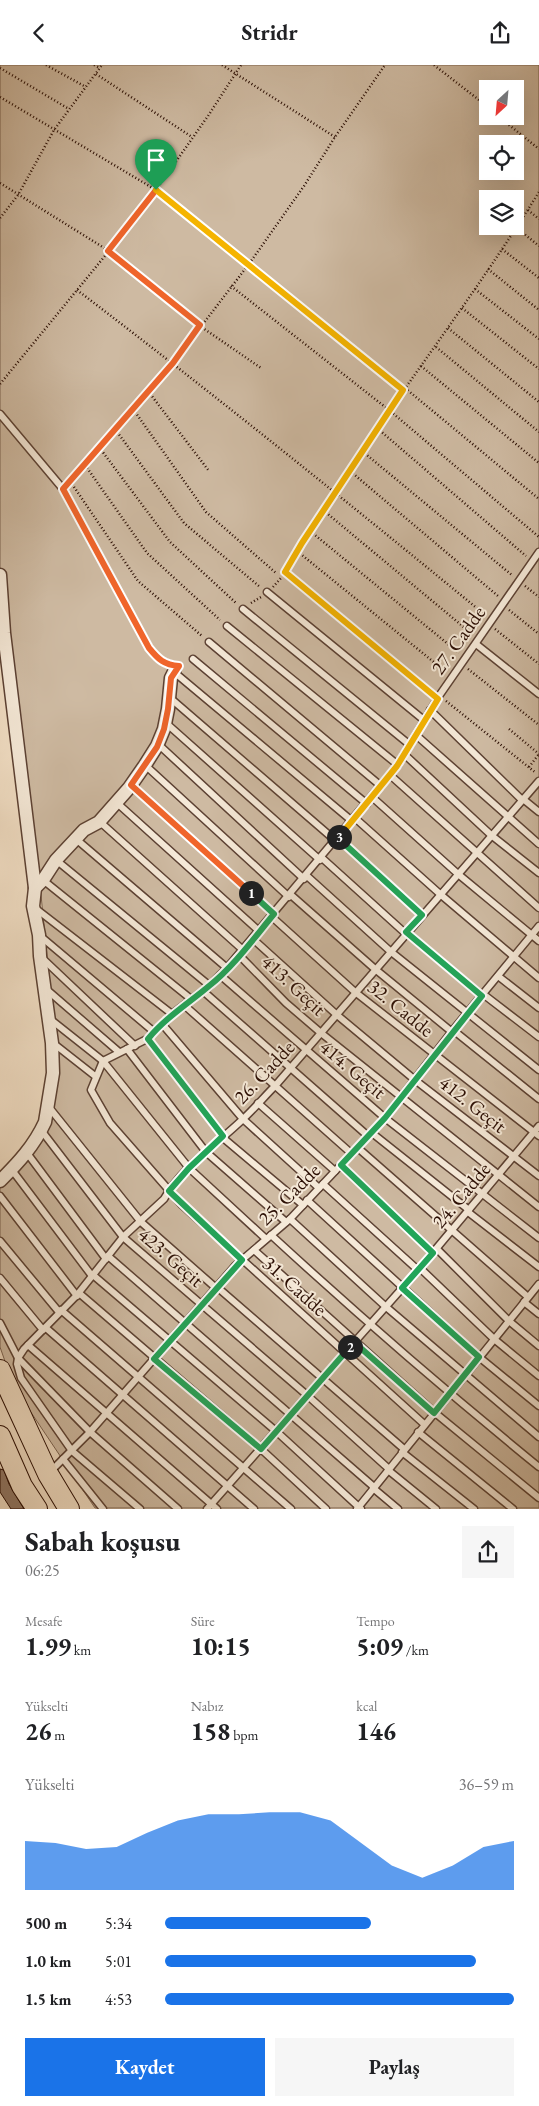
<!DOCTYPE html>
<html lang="tr">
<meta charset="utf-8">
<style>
body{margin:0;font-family:"EB Garamond",serif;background:#f6f6f6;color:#202124;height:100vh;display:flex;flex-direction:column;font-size:19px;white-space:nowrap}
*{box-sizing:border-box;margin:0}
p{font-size:16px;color:#757577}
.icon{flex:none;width:28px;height:28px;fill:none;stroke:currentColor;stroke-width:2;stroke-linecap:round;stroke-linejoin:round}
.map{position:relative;height:1444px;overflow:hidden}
.sheet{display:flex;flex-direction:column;background:#fff;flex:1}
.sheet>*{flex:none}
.needle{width:32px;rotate:206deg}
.fabs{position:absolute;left:479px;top:15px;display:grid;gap:10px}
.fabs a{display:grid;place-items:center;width:45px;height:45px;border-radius:0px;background:#fff;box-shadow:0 5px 20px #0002;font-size:25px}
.pin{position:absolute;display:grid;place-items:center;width:42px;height:42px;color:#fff;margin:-51px -21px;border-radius:50% 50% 50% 0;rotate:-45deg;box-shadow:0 0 5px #0007}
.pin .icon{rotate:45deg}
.km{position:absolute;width:25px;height:25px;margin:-12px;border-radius:50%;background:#222;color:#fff;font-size:14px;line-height:25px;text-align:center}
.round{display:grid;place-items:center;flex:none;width:52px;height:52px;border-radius:0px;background:#f6f6f6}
.summary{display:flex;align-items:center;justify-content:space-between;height:85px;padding:0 25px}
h1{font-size:28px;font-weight:700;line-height:38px}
.stats{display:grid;grid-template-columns:repeat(3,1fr);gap:8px;height:85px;padding:5px 25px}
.stats div{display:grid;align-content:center}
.stats b{font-size:25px;font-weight:700}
.stats small{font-size:14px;font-weight:400}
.stats p{font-size:14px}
.chart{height:140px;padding:10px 25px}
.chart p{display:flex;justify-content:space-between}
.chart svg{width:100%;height:90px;margin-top:5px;fill:#1a73e8;opacity:.7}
.button{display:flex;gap:10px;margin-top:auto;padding:10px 25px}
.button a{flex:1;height:58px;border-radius:0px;background:#1a73e8;color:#fff;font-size:20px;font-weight:700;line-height:58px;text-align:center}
.button a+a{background:#f6f6f6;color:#202124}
ul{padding:0 25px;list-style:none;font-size:16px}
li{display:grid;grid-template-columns:80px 60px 1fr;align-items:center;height:38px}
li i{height:12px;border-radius:6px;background:#1a73e8}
header{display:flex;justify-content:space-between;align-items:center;height:65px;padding:0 25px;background:#fff;font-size:22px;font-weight:700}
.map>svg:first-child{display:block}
</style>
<header><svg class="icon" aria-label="back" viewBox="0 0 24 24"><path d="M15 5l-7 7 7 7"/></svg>Stridr<svg class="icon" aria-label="share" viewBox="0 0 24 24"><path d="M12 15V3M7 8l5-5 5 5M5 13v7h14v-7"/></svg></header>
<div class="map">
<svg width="539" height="1444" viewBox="0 0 539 1444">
<rect width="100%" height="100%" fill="#f0ddc3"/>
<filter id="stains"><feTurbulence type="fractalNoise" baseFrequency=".004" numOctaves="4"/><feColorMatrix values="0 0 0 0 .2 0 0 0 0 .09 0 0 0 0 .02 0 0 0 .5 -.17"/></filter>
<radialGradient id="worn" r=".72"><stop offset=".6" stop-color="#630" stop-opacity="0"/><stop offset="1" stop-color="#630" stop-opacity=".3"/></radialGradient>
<!-- green -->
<path fill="#cebaa2" stroke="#7c6452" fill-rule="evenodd" d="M0,0H539V1443H95L14,1322L0,1282V1113L46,1058L50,921L41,830L24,705L0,551ZM488,24H515V51H488ZM488,79H515V106H488ZM488,134H515V161H488Z"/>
<!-- building -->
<polygon fill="#917967" stroke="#2a0d03" points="0,1404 4,1405 9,1419 24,1444 11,1444 0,1427"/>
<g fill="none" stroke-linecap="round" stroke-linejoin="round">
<!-- lane casing -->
<g stroke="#5c4133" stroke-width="9">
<g id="lane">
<path d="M0,349L63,424L149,583C158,594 164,600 179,601"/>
<polyline points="285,507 438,634"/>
<polyline points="267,527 425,656"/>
<polyline points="243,544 410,680"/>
<polyline points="227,561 398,700"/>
<polyline points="209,577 381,721"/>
<polyline points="476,579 539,629"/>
<polyline points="193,594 367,739"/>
<polyline points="174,607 352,756"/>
<polyline points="169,632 336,776"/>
<polyline points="430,645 522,735"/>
<polyline points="166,658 320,795"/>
<polyline points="416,670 539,779"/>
<polyline points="158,679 304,814"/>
<polyline points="404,689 491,770 539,808"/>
<polyline points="145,700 289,832"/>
<polyline points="390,710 539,843"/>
<polyline points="131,720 274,849"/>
<polyline points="372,732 458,809 539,876"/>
<polyline points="523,734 539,747"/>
<polyline points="116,737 259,866"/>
<polyline points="355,753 440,829 539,913"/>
<polyline points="99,756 243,885"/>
<polyline points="338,773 422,850"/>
<polyline points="76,774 227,903"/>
<polyline points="322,793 405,868"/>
<polyline points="56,795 210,921"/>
<polyline points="307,811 390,886 539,1005"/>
<polyline points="43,815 191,934"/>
<polyline points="291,830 375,904 452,967"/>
<polyline points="35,843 172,949"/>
<polyline points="272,852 355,927 539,1071"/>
<polyline points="406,867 482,931"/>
<polyline points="39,870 153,966"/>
<polyline points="253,874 337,950 415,1015 539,1111"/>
<polyline points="239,890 286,938 321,968 539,1142"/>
<polyline points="42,893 135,981"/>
<polyline points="220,910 385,1053 539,1173"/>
<polyline points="498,911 539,943"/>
<polyline points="46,924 119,987"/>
<polyline points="203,926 368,1071"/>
<polyline points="483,929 539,972"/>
<polyline points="184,940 352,1089"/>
<polyline points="50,954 103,996 189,1103 266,1174"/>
<polyline points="163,960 243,1054 319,1123"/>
<polyline points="453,965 539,1034"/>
<polyline points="148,974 223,1071"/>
<polyline points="53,978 95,1011"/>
<polyline points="127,984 206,1087 286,1157"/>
<polyline points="258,1038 335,1106"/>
<polyline points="48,1041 141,1157 216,1223"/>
<polyline points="41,1065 123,1172 308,1331 389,1404"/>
<polyline points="372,1068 469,1145"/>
<polyline points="222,1072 303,1140"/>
<polyline points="358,1083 528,1232"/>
<polyline points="27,1088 106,1194"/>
<polyline points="341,1100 433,1188"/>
<polyline points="12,1105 92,1211"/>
<polyline points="323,1119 418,1205"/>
<polyline points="0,1131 77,1231"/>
<polyline points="307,1135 479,1292 539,1341"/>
<polyline points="468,1147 539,1202"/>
<polyline points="290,1154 385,1241 539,1372"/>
<path d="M271,1170C358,1250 447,1327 539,1402"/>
<polyline points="0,1176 59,1247"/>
<polyline points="437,1184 509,1256 539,1281"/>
<polyline points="254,1185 434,1347 539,1433"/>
<polyline points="108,1191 374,1422"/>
<polyline points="420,1203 494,1274 539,1311"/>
<polyline points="93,1210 277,1367 361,1444"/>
<polyline points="0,1213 43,1265"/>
<polyline points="217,1222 404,1384"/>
<polyline points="79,1228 261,1384 326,1444"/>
<polyline points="524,1237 539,1249"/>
<polyline points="61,1245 291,1444"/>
<polyline points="0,1258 18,1293 90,1367 178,1444"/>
<polyline points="46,1263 254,1444"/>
<polyline points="28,1280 217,1444"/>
<polyline points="424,1359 182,1140 110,1058 91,1025 103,996 149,973 153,966 163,960 172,949 209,921 227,903 397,701 439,631 539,487"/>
<polyline points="418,1367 513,1444"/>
<polyline points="402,1387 474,1444"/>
<polyline points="63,1394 103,1444"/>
<polyline points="388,1405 436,1444"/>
<polyline points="51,1406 90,1367 235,1201 290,1154 385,1053 453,965 539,861"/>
<polyline points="373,1423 398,1444"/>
<path d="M140,1444L72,1386L21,1313L17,1299L18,1293L24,1284L77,1230L123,1172L164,1134C182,1102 216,1080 242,1055C254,1044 264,1032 275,1021L539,716"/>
<polyline points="207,1444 420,1203 539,1061"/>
<polyline points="357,1444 539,1219"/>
</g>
</g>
<!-- street casing -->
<g stroke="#5c4133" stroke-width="15">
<g id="street">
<path d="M0,510L4,568L35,823L33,841L39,870L40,891L52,978L53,1008L45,1057C34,1081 18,1098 0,1116"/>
<polyline points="35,823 43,815 56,795 84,765 99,757 129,723 145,700 157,681 164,664 168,644 171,613 174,607"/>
</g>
</g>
<!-- primary casing -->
<g stroke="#2a0d03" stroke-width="22">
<g id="primary">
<polyline points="0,1305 48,1409 69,1444"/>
<polyline points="0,1371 22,1421 37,1444"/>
</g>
</g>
<!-- path -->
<g stroke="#2a0d03" stroke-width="2.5" stroke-dasharray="1 2.5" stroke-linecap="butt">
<polyline points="46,0 86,22"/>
<polyline points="94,0 100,3"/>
<polyline points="222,0 335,72"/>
<polyline points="434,0 488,42"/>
<polyline points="0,3 69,44"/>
<polyline points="96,9 192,72"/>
<polyline points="0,32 156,125 403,325"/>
<polyline points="498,51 539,84"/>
<polyline points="0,118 109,186 200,261 261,303"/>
<polyline points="528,145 539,154"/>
<polyline points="0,153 18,130 54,65 102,0"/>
<polyline points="517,163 539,181"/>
<polyline points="502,184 539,213"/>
<polyline points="488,204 539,245"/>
<polyline points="231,221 389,345 539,472"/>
<polyline points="475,224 539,274"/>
<path d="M77,225C215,330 350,439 484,549"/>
<polyline points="462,243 539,304"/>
<polyline points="448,263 539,337"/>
<polyline points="436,282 539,367"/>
<polyline points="421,301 539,398"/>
<polyline points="0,319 109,186 156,125 208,51 241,0"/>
<polyline points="405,323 539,434"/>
<polyline points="148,326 209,406"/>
<polyline points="133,344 206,447 276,508"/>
<polyline points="377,363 526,491"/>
<polyline points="115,364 184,458 260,522"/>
<polyline points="99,382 170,477 236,538"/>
<polyline points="362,386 513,511"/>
<polyline points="85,400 147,488 220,555"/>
<polyline points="350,406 498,531"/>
<polyline points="69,417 173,298 249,199 304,121 335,72 385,0"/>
<polyline points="72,419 138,516 202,571"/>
<polyline points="323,445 472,569"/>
<polyline points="310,466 459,588"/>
<polyline points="297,486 446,607"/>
<path d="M289,500C365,370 460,254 539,127"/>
<polyline points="525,521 539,532"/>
<polyline points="273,522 281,513"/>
<polyline points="251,538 261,532"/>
<polyline points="509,545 539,569"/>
<polyline points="495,564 539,599"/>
<polyline points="468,604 539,660"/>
<polyline points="446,636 536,708"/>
<polyline points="509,664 539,689"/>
<polyline points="529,702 539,689"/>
</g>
<!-- lane -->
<use href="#lane" stroke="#f5e9d8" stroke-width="6"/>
<!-- street -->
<use href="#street" stroke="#f5e9d8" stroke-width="12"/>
<!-- primary -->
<use href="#primary" stroke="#f0ddc3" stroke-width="20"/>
</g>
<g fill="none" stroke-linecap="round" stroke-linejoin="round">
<!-- split-1 casing -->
<g stroke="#fff" stroke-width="10">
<path id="split-1" d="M156,125L108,186L200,260L173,298L63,424L149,583C158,594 164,600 179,601L171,613L168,644L164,664L157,682L131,720L251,828"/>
</g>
<!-- split-2 casing -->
<g stroke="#fff" stroke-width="10">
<path id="split-2" d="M251,828L274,849C254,873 234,901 209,921C189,938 165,953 148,974L223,1071L189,1103L169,1126L242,1195L154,1294L261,1384L350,1282"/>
</g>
<!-- split-3 casing -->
<g stroke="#fff" stroke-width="10">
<polyline id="split-3" points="339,772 338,773 422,850 406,867 482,931 385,1053 341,1100 433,1188 402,1223 479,1292 434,1348 355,1278 350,1282"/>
</g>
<!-- split-4 casing -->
<g stroke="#fff" stroke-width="10">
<polyline id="split-4" points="156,125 403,325 302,478 285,507 438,634 397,701 339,772"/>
</g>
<!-- split-1 -->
<use href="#split-1" stroke="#f0652b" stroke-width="6"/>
<!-- split-2 -->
<use href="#split-2" stroke="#22a559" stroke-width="6"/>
<!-- split-3 -->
<use href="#split-3" stroke="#22a559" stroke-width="6"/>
<!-- split-4 -->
<use href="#split-4" stroke="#f5b400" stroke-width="6"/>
</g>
<g text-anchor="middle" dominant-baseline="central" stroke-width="4" stroke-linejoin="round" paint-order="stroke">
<!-- street labels -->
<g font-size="20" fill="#2a0d03" stroke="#f5e9d8">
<text transform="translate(458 575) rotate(-55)">27. Cadde</text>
<text transform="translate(294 920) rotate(43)">413. Geçit</text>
<text transform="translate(401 943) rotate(39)">32. Cadde</text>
<text transform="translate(353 1004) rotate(40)">414. Geçit</text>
<text transform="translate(264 1007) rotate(-47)">26. Cadde</text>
<text transform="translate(473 1039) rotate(38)">412. Geçit</text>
<text transform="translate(289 1129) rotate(-45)">25. Cadde</text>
<text transform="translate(461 1130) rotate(-50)">24. Cadde</text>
<text transform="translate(171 1192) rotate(41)">423. Geçit</text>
<text transform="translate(295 1221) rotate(42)">31. Cadde</text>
</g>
</g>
<rect width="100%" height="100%" filter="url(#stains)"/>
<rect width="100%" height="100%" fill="url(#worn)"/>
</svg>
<div class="fabs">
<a><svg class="needle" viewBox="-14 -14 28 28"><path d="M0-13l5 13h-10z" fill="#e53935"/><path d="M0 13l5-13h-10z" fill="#757577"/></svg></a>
<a><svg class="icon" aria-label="locate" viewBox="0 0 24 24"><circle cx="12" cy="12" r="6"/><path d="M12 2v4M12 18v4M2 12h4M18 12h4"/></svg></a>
<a><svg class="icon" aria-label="layers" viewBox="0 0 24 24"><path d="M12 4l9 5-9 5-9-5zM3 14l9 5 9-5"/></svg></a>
</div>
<div class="pin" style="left:156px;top:125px;background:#1e9e55"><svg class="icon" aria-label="arrive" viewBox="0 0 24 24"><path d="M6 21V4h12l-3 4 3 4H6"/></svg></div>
<b class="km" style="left:251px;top:828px">1</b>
<b class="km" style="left:350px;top:1282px">2</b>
<b class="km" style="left:339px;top:772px">3</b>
</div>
<section class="sheet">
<div class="summary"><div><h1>Sabah koşusu</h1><p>06:25</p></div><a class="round"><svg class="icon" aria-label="share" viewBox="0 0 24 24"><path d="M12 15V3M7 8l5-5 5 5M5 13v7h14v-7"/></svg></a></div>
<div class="stats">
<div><p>Mesafe</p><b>1.99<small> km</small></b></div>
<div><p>Süre</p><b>10:15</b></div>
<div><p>Tempo</p><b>5:09<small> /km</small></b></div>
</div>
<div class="stats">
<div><p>Yükselti</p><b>26<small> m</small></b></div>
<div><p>Nabız</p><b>158<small> bpm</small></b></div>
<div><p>kcal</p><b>146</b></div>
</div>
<div class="chart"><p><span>Yükselti</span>36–59 m</p>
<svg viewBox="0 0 160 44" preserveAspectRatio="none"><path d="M0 44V20L10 21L20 24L30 23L40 16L50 10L60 7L70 7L80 6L90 6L100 10L110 21L120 32L130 38L140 32L150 23L160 20V44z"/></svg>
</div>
<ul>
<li><b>500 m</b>5:34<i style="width:59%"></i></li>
<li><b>1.0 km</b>5:01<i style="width:89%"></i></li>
<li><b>1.5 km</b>4:53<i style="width:100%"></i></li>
</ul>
<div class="button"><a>Kaydet</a><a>Paylaş</a></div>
</section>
